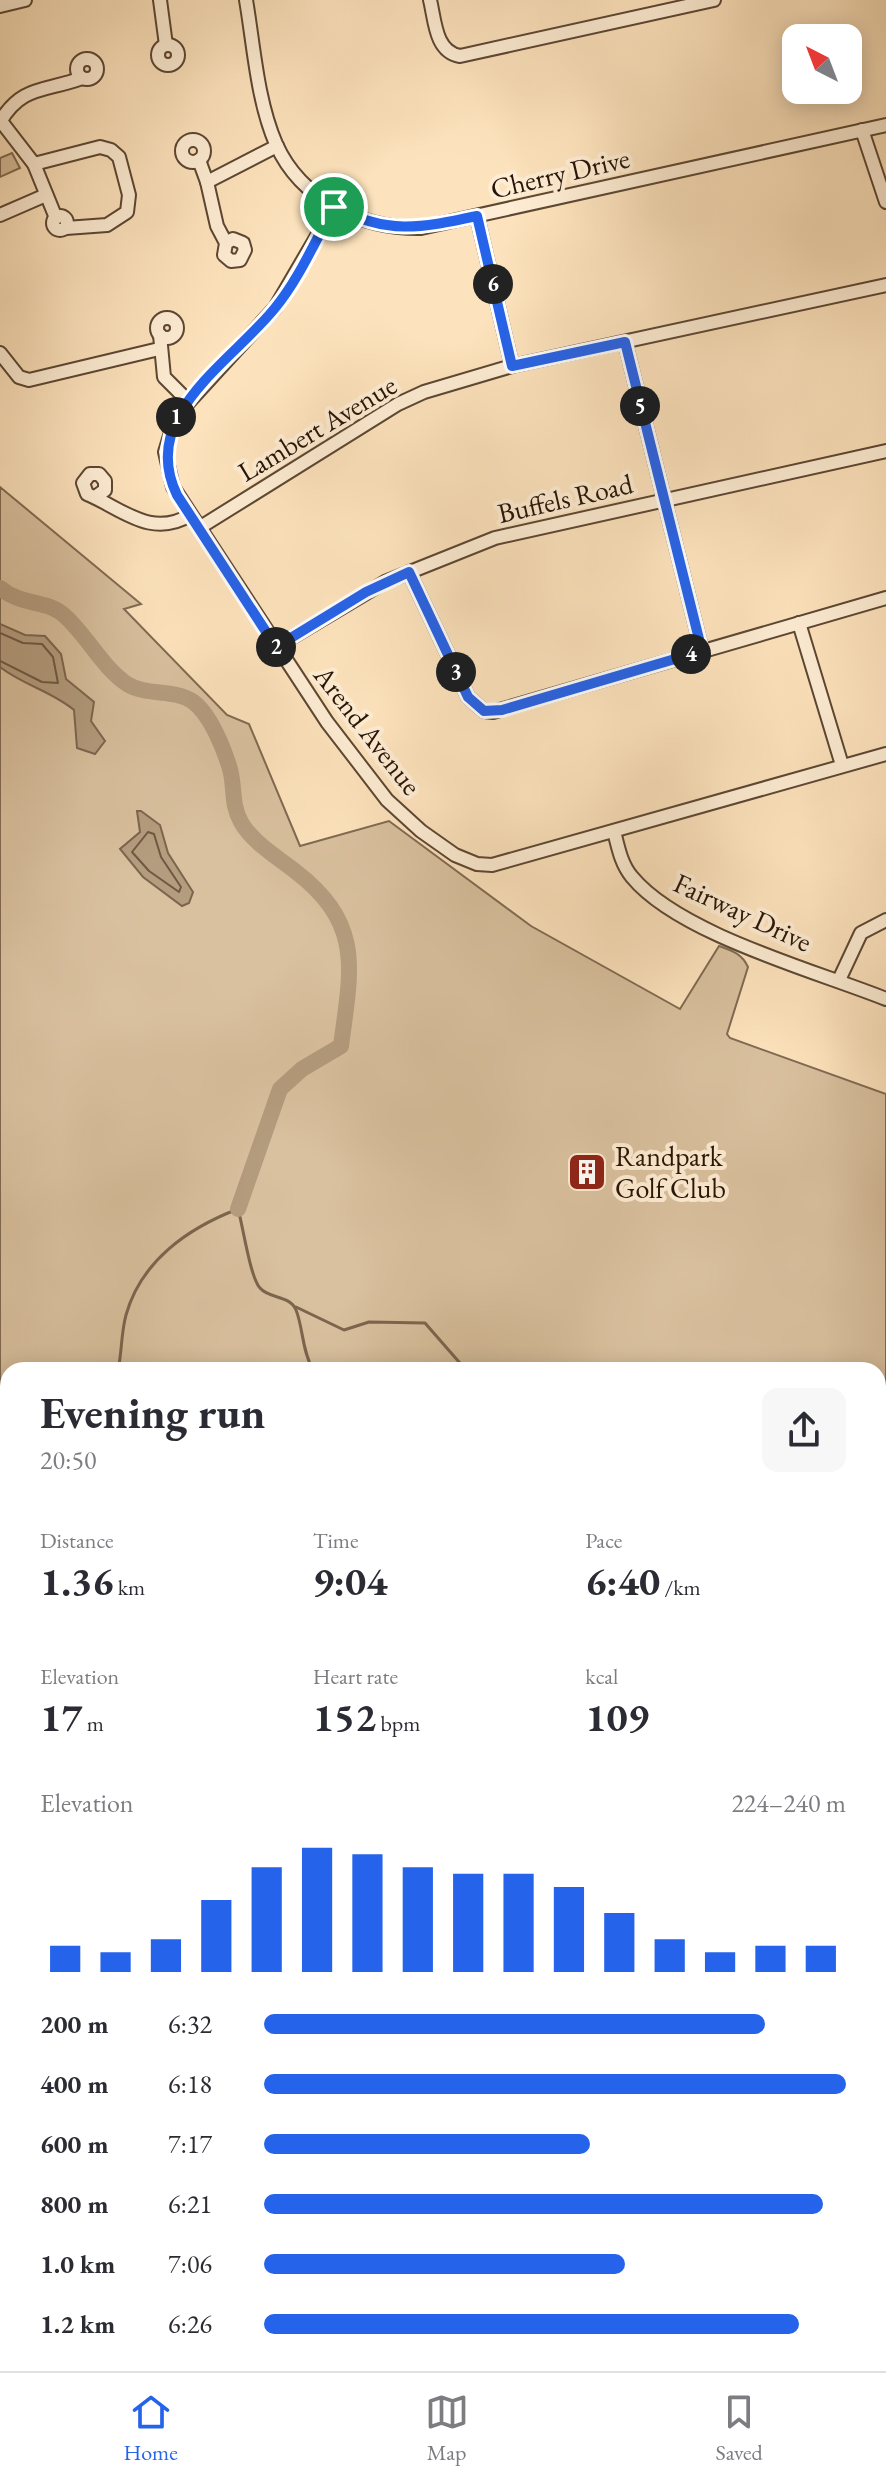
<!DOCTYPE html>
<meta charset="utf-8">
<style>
body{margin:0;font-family:"EB Garamond",serif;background:#f7f7f7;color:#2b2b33;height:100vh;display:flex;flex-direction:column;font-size:30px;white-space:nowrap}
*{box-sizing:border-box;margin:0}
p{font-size:26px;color:#7c7c81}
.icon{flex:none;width:44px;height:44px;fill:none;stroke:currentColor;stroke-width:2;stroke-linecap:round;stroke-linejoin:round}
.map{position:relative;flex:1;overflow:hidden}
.details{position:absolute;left:0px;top:1362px;width:886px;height:1010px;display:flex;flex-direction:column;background:#fff;border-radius:24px 24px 0 0;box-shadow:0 4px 20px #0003}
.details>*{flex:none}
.needle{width:52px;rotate:318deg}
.controls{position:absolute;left:782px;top:24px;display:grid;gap:16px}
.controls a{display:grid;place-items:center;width:80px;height:80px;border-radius:16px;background:#fff;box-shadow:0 4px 20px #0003;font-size:40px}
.pin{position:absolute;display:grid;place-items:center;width:68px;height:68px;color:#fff;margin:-34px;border:4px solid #fff;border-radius:50%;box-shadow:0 2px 8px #0007}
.km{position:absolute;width:40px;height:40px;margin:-20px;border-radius:50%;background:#222;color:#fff;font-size:22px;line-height:40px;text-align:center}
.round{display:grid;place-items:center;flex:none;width:84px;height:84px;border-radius:16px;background:#f7f7f7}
.summary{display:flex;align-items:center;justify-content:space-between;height:136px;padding:0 40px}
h1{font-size:44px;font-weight:700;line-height:60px}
.stats{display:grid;grid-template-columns:repeat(3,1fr);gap:12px;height:136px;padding:8px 40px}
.stats div{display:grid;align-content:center}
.stats b{font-size:40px;font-weight:700}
.stats small{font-size:22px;font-weight:400}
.stats p{font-size:22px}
.chart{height:224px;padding:16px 40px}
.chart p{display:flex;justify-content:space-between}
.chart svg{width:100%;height:144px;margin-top:8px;stroke:#2563eb;stroke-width:6}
ul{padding:0 40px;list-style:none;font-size:26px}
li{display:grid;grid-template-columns:128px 96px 1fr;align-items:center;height:60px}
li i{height:20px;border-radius:10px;background:#2563eb}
.dock{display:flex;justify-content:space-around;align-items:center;height:112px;border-top:2px solid #e1e1e2;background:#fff;font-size:22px;color:#7c7c81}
.dock a{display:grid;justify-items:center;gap:4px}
.dock .on{color:#2563eb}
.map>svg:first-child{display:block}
</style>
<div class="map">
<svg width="886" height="2371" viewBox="0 0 886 2371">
<rect width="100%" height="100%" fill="#fde3bd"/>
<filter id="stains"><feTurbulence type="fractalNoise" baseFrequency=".0025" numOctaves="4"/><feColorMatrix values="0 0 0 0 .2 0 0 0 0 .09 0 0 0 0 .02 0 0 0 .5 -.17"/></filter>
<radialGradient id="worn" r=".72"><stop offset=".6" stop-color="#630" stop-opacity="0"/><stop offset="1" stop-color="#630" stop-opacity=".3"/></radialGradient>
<!-- green -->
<g fill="#d9c09e" stroke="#806a52" stroke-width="2">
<polygon points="12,153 20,168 0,177 0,158"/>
<path d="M0,487L141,604L124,609L227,715L249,724L300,846L389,821L531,926L680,1009L719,946C733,951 742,954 748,967L727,1034L730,1038L886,1094V1646L878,1638V1370H8V1928L0,1948Z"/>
</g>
<!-- water -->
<g fill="#b49c7e" stroke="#7c654e" stroke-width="2">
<path d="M0,624L25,635L45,636L61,654L66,679L94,702L91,721L105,741L95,754L77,748L74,710C51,691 23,685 0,667Z"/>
<polygon points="141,811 160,825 168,853 193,892 189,903 182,906 143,877 120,849 140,832 137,811"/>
</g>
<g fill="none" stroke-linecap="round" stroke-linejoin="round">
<!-- shore -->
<g stroke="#6e5842" stroke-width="2">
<polyline points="0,633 23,643 42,644 53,657 58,683 42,682 0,661"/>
<polygon points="148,832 154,834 161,857 181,887 179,892 149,871 132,852"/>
</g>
<!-- stream -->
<g stroke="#7c654e" stroke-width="3">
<polyline points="296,1307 344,1330 369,1322 425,1323 466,1370"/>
<path d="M118,1370C122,1352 121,1333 126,1315C141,1261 188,1228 238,1209C243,1226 250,1277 260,1288C269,1299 290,1295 296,1310C303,1327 302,1351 313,1370"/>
<polyline points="878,1620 886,1628"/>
<polyline points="0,1621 8,1575"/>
<polyline points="0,1627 8,1657"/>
<polyline points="0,1830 8,1803"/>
</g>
<!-- river -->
<path stroke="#b49c7e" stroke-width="16" d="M0,588C23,607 47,599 65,616C88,637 102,667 127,684C146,696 174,689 192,701C210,713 224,749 230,769C235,787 231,805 241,822C252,842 277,857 295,871C364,924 351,969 341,1046L302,1069L280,1089L238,1209"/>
<!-- minor casing -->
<g stroke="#5c4733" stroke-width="16">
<g id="minor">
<polyline points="160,0 166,45"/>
<path d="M246,0C254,47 257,100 276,144C301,200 362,229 421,228L886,125"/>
<path d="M430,0C435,20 435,52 460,56L714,0"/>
<polyline points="0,6 25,0"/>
<circle cx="168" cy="55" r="10"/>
<circle cx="87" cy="69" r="10"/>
<polyline points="0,120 34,164 56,218"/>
<path d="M0,122C22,85 44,92 82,78"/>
<polyline points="862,130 886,202"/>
<circle cx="193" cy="151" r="11"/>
<polyline points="199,160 207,182 277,146"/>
<polyline points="34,164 100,147 111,150 119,157 129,195 127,212 107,225 66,228"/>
<polyline points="207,182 217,226 226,243 224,255 231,261 240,260 245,250 243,243 233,239 226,243"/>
<polyline points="334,207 275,308 176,416 165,452 173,487 327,722 387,800 421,831 455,855 477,864 492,865 886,754"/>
<polyline points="0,215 46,195"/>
<circle cx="60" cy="223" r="7"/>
<polyline points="477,216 512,366"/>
<circle cx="167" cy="328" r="10"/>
<polyline points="160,335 164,377 188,401"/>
<polyline points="625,342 702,651"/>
<polyline points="0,353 19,377 29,380 159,349"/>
<path d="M98,495L105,490V481L99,474H90L83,483L87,494C121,508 151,539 190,515"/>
<polyline points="199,528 398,404 424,392 512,366 886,285"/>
<polyline points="409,572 468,697 484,711 493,712 886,598"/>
<polyline points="799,623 842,765"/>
<polyline points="276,647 385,582 495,538 886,451"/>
<path d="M614,831C618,847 621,864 632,877C679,934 816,971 886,999"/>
<polyline points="839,980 861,933 886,920"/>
<polyline points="878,1856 886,1848"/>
<polyline points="878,1942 886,1950"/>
<polyline points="878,2011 886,2002"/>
<polyline points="0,2105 8,2095"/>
<polyline points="878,2165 886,2156"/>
<polyline points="0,2206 8,2213"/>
<polyline points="878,2317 886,2308"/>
<polyline points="758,2364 759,2371"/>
</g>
</g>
<!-- major casing -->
<g stroke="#271305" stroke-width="20">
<g id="major">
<polyline points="0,2351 8,2352"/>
<polyline points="878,2357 886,2357"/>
<polyline points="110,2364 215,2369 478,2364"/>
<polyline points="0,2369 20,2371"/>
</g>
</g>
<!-- minor -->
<use href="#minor" stroke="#feedd4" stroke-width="12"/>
<!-- major -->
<use href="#major" stroke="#fde3bd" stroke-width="16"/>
</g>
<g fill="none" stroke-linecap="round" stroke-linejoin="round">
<!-- route casing -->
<g stroke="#fff" stroke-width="16">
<path id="route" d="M334,207C388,235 420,228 477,216L512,366L625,342L702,651L502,710L484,711L468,697L409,572L366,592L276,647L177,495C138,415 231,363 275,308C299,279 315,241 334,207Z"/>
</g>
<!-- route -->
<use href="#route" stroke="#2563eb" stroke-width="10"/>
</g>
<!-- icons -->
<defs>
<g id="building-square" transform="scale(2)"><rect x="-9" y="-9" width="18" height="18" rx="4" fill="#8f2418" stroke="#feedd4"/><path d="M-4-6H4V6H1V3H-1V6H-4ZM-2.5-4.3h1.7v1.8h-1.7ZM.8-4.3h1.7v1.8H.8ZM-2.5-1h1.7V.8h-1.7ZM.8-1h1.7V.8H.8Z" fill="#fff"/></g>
</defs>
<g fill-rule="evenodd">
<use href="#building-square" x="587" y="1172"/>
</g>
<g text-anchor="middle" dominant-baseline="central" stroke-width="8" stroke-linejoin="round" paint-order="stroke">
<!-- street labels -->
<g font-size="28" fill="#271305" stroke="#feedd4">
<text transform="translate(560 173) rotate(-13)">Cherry Drive</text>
<text transform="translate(317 428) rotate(-31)">Lambert Avenue</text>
<text transform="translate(565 498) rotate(-13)">Buffels Road</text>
<text transform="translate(368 730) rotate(52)">Arend Avenue</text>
<text transform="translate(743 912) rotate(25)">Fairway Drive</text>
</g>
<!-- poi labels -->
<g font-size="28" fill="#271305" stroke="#feedd4" text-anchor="start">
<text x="615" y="1156">Randpark<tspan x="615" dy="32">Golf Club</tspan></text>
</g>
</g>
<rect width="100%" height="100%" filter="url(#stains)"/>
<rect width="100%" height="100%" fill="url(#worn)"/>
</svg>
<div class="controls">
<a><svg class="needle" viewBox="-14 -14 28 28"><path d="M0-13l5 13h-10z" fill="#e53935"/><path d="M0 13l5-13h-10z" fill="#7c7c81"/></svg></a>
</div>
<div class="pin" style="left:334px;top:207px;background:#1e9e55"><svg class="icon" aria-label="arrive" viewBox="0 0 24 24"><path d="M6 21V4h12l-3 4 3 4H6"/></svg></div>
<b class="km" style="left:176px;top:417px">1</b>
<b class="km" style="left:276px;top:647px">2</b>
<b class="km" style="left:456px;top:672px">3</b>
<b class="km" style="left:691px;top:654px">4</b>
<b class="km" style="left:640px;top:406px">5</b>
<b class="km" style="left:493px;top:284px">6</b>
<section class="details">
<div class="summary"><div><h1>Evening run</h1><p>20:50</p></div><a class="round"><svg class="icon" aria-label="share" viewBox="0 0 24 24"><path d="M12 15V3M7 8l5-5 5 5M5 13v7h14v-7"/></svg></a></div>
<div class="stats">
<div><p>Distance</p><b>1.36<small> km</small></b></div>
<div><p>Time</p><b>9:04</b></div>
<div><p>Pace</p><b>6:40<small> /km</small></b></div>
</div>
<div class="stats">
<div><p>Elevation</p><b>17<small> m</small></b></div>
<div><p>Heart rate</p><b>152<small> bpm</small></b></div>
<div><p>kcal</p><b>109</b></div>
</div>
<div class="chart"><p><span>Elevation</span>224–240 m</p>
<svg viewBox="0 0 160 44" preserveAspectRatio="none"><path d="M5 44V36M15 44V38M25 44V34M35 44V22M45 44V12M55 44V6M65 44V8M75 44V12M85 44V14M95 44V14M105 44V18M115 44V26M125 44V34M135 44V38M145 44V36M155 44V36"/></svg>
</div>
<ul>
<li><b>200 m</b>6:32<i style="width:86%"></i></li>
<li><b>400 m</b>6:18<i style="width:100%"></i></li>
<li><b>600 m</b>7:17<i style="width:56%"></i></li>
<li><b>800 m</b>6:21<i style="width:96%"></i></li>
<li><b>1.0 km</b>7:06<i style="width:62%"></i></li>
<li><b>1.2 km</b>6:26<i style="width:92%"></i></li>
</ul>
</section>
</div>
<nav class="dock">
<a class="on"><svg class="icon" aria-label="home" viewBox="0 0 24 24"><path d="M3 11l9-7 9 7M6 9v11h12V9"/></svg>Home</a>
<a><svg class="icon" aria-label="map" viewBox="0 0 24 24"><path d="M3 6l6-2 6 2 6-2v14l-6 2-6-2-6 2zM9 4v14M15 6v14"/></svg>Map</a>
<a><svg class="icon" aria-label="saved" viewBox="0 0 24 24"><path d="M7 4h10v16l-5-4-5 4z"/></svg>Saved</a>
</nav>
